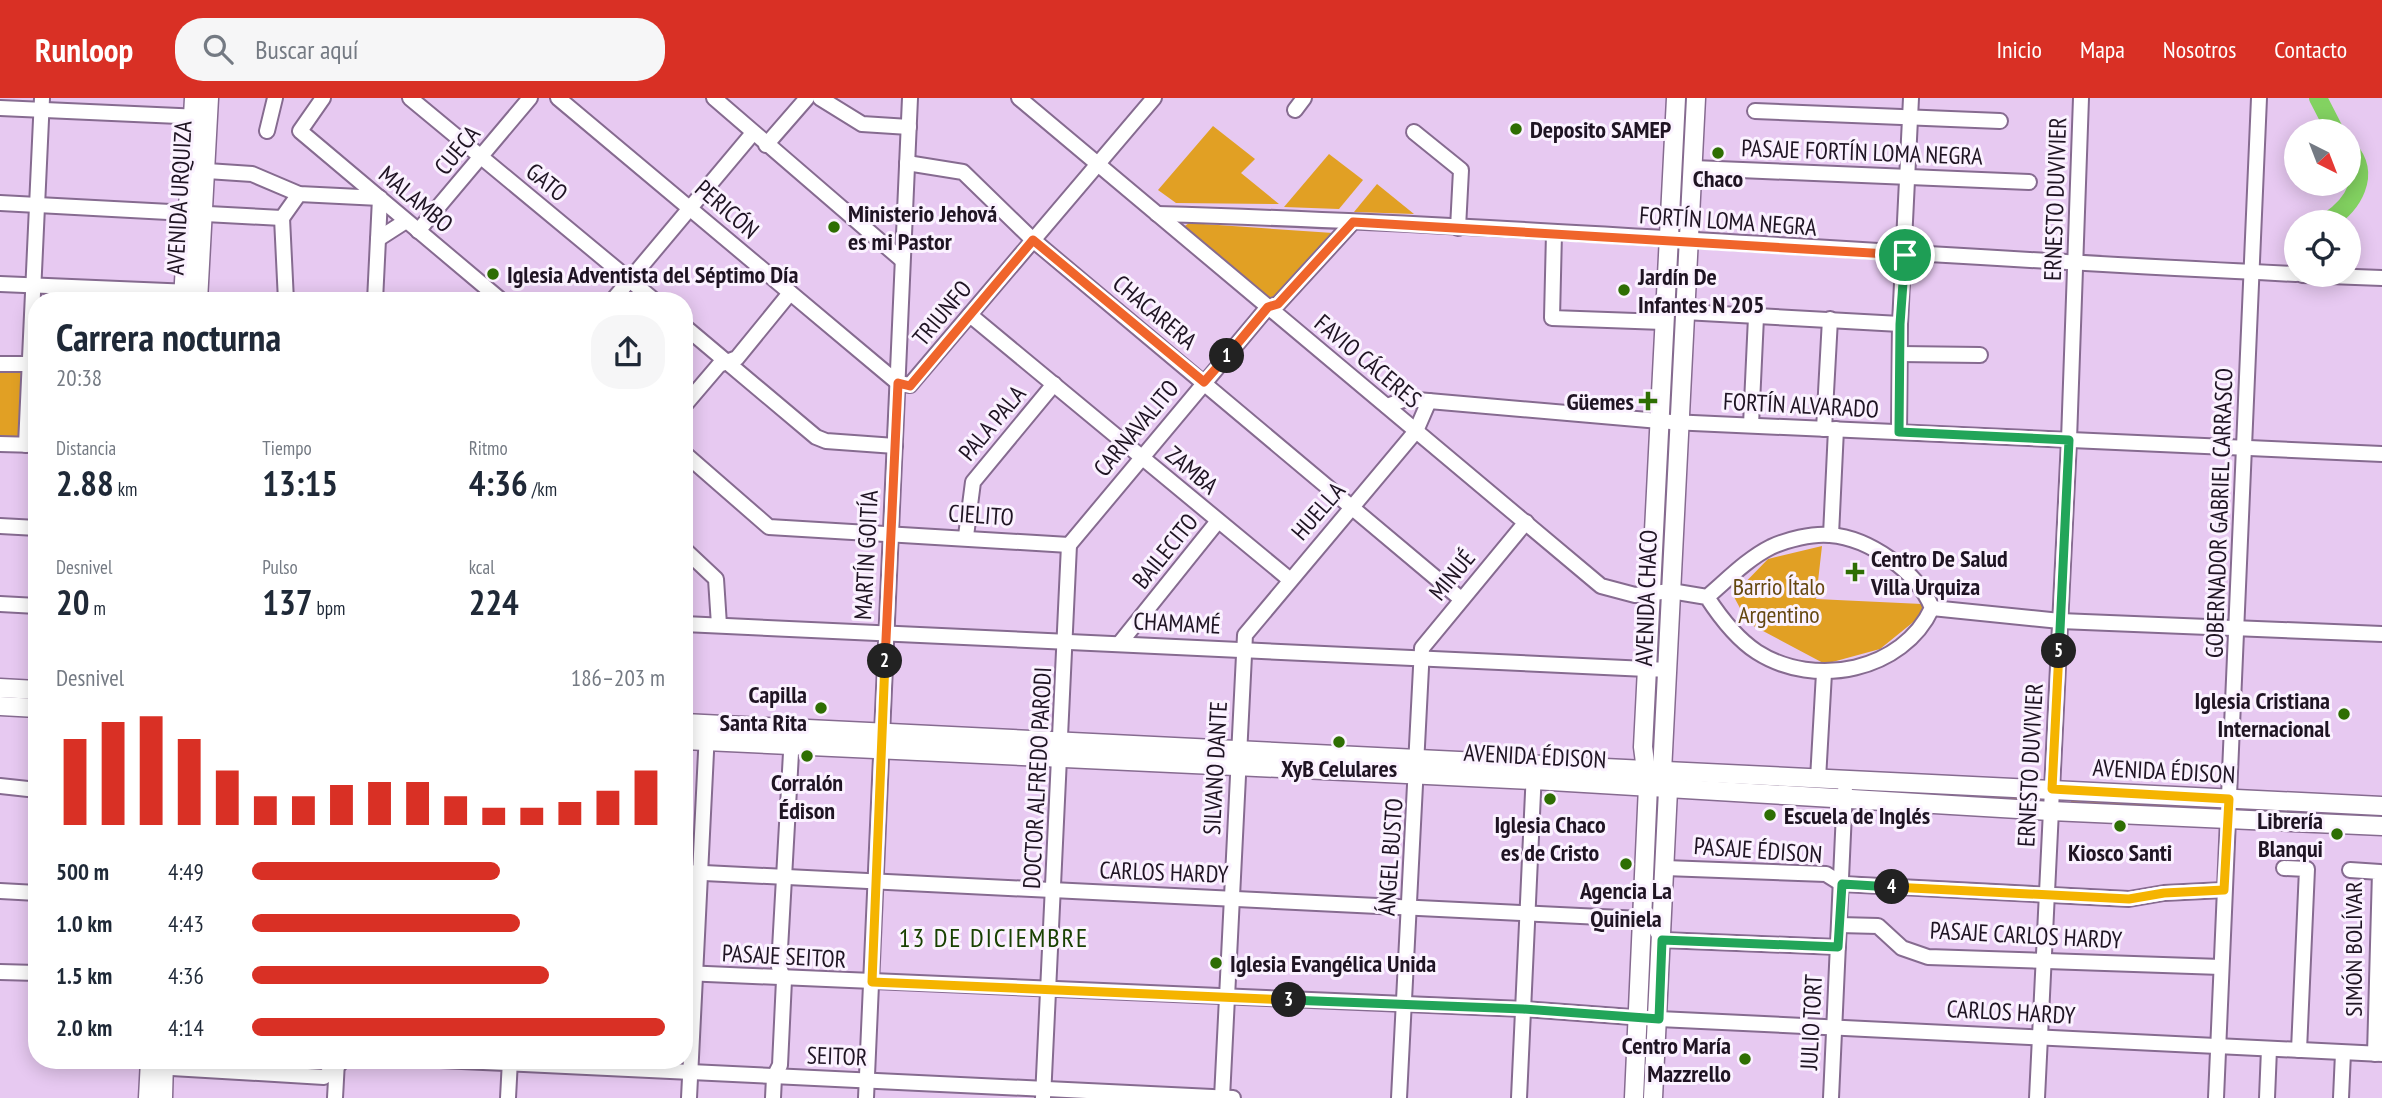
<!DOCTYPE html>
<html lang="es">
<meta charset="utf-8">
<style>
body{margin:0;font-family:"PT Sans Narrow",sans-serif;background:#f6f6f7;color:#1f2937;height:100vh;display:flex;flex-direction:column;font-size:26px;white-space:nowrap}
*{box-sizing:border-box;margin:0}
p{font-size:23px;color:#747a83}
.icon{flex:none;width:38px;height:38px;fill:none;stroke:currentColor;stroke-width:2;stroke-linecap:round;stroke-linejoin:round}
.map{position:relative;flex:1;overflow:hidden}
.sheet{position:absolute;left:28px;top:194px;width:665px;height:777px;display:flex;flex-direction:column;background:#fff;border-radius:28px;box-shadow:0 4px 18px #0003}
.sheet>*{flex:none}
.needle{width:46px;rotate:138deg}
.fabs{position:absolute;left:2284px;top:21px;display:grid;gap:14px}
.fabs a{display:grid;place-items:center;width:77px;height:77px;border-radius:50%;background:#fff;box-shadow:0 4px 18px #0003;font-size:35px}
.pin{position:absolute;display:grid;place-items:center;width:60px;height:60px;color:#fff;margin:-30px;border:4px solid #fff;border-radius:50%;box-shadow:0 2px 7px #0007}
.km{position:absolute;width:35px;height:35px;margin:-18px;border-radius:50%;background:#222;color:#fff;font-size:19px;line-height:35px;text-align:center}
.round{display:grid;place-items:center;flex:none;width:74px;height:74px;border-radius:28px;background:#f6f6f7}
.overview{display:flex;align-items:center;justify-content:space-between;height:119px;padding:0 28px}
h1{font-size:38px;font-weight:600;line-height:52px}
.figures{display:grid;grid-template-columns:repeat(3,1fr);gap:10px;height:119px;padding:7px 28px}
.figures div{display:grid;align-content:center}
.figures b{font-size:35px;font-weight:600}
.figures small{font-size:19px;font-weight:400}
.figures p{font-size:19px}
.chart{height:196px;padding:14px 28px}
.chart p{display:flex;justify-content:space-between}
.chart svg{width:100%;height:126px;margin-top:7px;stroke:#d93025;stroke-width:6}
ul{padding:0 28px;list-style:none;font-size:23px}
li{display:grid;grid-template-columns:112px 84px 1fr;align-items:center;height:52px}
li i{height:18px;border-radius:9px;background:#d93025}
header{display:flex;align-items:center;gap:42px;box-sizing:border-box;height:98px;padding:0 35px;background:#d93025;color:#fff}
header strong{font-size:33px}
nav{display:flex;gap:38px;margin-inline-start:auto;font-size:24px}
.search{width:490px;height:63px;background:#f6f6f7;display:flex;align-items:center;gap:18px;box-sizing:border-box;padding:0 24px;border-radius:28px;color:#747a83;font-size:26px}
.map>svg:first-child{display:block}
</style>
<header>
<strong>Runloop</strong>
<div class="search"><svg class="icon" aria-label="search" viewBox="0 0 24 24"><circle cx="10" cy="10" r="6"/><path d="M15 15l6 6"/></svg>Buscar aquí</div>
<nav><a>Inicio</a><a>Mapa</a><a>Nosotros</a><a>Contacto</a></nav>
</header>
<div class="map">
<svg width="2382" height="1000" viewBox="0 0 2382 1000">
<rect width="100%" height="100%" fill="#e7c9f1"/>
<!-- green -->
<g fill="#e1a024">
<polygon points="1682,0 1691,0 1684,132 1675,132"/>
<polygon points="1213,28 1255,61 1241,75 1279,106 1176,105 1158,92"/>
<polygon points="1329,56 1363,82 1339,111 1284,109"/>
<polygon points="1377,86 1414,116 1354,114"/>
<polygon points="1189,125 1333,135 1270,205 1182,130"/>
<polygon points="1674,163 1683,164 1675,308 1666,308"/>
<polygon points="0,269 21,270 18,339 0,338"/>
<polygon points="1664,334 1673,335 1665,479 1656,478"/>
<polygon points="1822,448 1816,501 1922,506 1922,517 1880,551 1825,566 1748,525 1733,497 1768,461"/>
<polygon points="1863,689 2025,696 2025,704 1862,697"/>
<polygon points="2071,698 2216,707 2216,715 2071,706"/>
<polygon points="2244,707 2382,715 2382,723 2244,715"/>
</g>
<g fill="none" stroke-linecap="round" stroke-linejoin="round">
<!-- river -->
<g stroke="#83d261" stroke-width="18">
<polyline points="2318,0 2335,33"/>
<path d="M2328,123C2353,107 2372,77 2348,50"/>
</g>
<!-- minor casing -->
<g stroke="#866b90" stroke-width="18">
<g id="minor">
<polyline points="323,0 300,33 502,203"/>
<polyline points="410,0 655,203"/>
<polyline points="558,0 898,285 910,287 1154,0"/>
<polyline points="714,0 902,162"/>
<polyline points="820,0 862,26 909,29"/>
<path d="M1019,0L1601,488L1635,497L1671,493L1707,499C1720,519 1737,541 1757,554C1815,591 1903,573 1932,510C1918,474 1869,440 1830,437C1813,435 1786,442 1771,449C1747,461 1727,482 1707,499"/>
<polyline points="0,10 201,19"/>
<polyline points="1295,12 1304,0"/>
<polyline points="1755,13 2000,23"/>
<polyline points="267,33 275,0"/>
<polyline points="1414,34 1461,72 1458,130"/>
<polyline points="766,47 807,0"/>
<polyline points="907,65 963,74 1033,142 1461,501"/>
<polyline points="1693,70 2029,84"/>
<polyline points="207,73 252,76 299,96 380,100"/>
<polyline points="0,105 282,120"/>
<path d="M1157,116C1537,127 1916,159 2296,176"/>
<polyline points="282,120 286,203"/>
<polyline points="282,120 299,96"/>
<polyline points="418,133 530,0"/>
<polyline points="1554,135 1552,220 1663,224"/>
<polyline points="378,141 406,123"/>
<polyline points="2302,177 2382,180"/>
<polyline points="0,186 191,194"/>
<polyline points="375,203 380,100"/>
<polyline points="612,203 753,35"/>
<polyline points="1684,214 1900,226"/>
<polyline points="970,217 1289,481"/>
<polyline points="684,228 816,339 826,343 895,348"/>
<polyline points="1900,256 1980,257"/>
<polyline points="0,266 37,266"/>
<polyline points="684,308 719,267 737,260 790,195"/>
<polyline points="1387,308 1406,301 1671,324 2382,356"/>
<polyline points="1751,327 1756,219"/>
<polyline points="1824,331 1830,221"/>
<polyline points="1899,334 1900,226 1911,0"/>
<polyline points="0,346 37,347"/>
<polyline points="26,347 42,0"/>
<polyline points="684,355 769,429 1069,447"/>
<polyline points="0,428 37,430"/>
<polyline points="1831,437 1836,331"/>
<polyline points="966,438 973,384 1054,286"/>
<polyline points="1069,447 1268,209 1278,206 1353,124"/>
<polyline points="684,451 716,481 719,527"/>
<polyline points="0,506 37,508"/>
<polyline points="1932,510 2060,523 2382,536"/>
<polyline points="684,526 1668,572"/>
<polyline points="1120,545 1218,423"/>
<polyline points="1818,681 1824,575"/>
<polyline points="0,688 37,692"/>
<polyline points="1665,770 1826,776 1842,786 2129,801 2164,795 2224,792"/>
<polyline points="2284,770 2307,771 2299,952"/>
<polyline points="2350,772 2380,774 2375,956"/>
<polyline points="684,774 1642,821 1650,822 1662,842 1838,849"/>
<polyline points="0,793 37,795"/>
<polyline points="1839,827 1878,828 1902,850 1928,859 2221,869"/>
<polyline points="0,874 37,875"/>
<polyline points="684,875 1523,911 1659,921 2382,956"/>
<polyline points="440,962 1233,1000"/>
<polyline points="155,969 324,979 344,962"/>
<polyline points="335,1000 337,963"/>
<polyline points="508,1000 510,962"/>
<polyline points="689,1000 707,634"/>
<polyline points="773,1000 774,979 780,967 784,882 779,869 792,637"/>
<polyline points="866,1000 910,0"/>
<polyline points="1043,1000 1069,447"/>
<polyline points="1222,1000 1245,537 1416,333 1429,303"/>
<polyline points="1399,1000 1422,550 1526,424"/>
<polyline points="1519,1000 1534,673"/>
<polyline points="1831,1000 1845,692"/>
<polyline points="2037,1000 2069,342 2081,0"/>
<polyline points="2216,1000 2259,0"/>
<polyline points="2267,1000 2269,951"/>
<polyline points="2341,1000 2343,955"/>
</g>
</g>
<!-- major casing -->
<g stroke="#866b90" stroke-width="21">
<g id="major">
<polyline points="183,203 194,0"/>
<polyline points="198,203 209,0"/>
<polyline points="0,590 37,592"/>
<polyline points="0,608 37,610"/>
<polyline points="684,625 2382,708"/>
<polyline points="684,642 1534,682 2051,713 2382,728"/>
<polyline points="148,1000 150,962"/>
<polyline points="163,1000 164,962"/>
<polyline points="1634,1000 1648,688 1643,649 1676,0"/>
<polyline points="1653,1000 1668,692 1662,674 1696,0"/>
</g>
</g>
<!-- minor -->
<use href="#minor" stroke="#fff" stroke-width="14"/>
<!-- major -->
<use href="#major" stroke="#fff" stroke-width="18"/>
</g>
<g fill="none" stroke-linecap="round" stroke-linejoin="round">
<!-- split-1 casing -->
<g stroke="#fff" stroke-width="14">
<polyline id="split-1" points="1227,258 1268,209 1278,206 1353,124 1905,157"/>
</g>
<!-- split-2 casing -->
<g stroke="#fff" stroke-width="14">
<polyline id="split-2" points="885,563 898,285 910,288 1033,142 1204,284 1227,258"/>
</g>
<!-- split-3 casing -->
<g stroke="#fff" stroke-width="14">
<polyline id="split-3" points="885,563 872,884 1289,902"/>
</g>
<!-- split-4 casing -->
<g stroke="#fff" stroke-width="14">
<polyline id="split-4" points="1289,902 1523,911 1659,921 1662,842 1838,849 1842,786 1892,789"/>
</g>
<!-- split-5 casing -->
<g stroke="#fff" stroke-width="14">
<polyline id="split-5" points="1892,789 2129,801 2164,795 2224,792 2229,701 2052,691 2059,553"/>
</g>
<!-- split-6 casing -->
<g stroke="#fff" stroke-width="14">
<polyline id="split-6" points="1905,157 1900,226 1899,334 2069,342 2059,553"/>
</g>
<!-- split-1 -->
<use href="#split-1" stroke="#f0652b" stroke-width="9"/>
<!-- split-2 -->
<use href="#split-2" stroke="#f0652b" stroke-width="9"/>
<!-- split-3 -->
<use href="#split-3" stroke="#f5b400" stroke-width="9"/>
<!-- split-4 -->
<use href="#split-4" stroke="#22a559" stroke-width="9"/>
<!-- split-5 -->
<use href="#split-5" stroke="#f5b400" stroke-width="9"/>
<!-- split-6 -->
<use href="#split-6" stroke="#22a559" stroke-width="9"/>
</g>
<!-- markers -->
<g fill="#2e6e03" stroke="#fbf2ff" stroke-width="2.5">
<circle cx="1516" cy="31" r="7"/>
<circle cx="1718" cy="55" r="7"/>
<circle cx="834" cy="129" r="7"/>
<circle cx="493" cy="176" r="7"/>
<circle cx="1624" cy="192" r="7"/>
<path d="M1644.5 292.5h7v7h7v7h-7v7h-7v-7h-7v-7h7z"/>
<path d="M1851.5 463.5h7v7h7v7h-7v7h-7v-7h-7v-7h7z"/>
<circle cx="821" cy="610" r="7"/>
<circle cx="2344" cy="616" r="7"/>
<circle cx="1339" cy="644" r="7"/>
<circle cx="807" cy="658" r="7"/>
<circle cx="1550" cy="701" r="7"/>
<circle cx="1770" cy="717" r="7"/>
<circle cx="2120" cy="728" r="7"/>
<circle cx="2337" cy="736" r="7"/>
<circle cx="1626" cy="766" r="7"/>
<circle cx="1216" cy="865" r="7"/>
<circle cx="1745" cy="961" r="7"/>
</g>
<g text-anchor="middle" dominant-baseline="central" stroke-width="6" stroke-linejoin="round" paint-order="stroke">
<!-- poi labels -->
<g font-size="24" font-weight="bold" fill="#1f1423" stroke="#fbf2ff" text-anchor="start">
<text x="1530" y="31">Deposito SAMEP</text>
<text x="1718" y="80" text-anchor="middle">Chaco</text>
<text x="848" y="115">Ministerio Jehová<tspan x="848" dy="28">es mi Pastor</tspan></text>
<text x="507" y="176">Iglesia Adventista del Séptimo Día</text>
<text x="1638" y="178">Jardín De<tspan x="1638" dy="28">Infantes N 205</tspan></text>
<text x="1634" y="303" text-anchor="end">Güemes</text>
<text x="1871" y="460">Centro De Salud<tspan x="1871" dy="28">Villa Urquiza</tspan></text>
<text x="807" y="596" text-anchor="end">Capilla<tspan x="807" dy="28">Santa Rita</tspan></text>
<text x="2330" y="602" text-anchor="end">Iglesia Cristiana<tspan x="2330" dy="28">Internacional</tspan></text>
<text x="1339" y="670" text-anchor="middle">XyB Celulares</text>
<text x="807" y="684" text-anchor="middle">Corralón<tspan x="807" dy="28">Édison</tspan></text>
<text x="1784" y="717">Escuela de Inglés</text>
<text x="2323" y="722" text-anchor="end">Librería<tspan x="2323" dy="28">Blanqui</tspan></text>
<text x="1550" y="726" text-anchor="middle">Iglesia Chaco<tspan x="1550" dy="28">es de Cristo</tspan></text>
<text x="2120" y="754" text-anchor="middle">Kiosco Santi</text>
<text x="1626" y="792" text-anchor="middle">Agencia La<tspan x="1626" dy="28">Quiniela</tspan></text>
<text x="1230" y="865">Iglesia Evangélica Unida</text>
<text x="1731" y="947" text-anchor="end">Centro María<tspan x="1731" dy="28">Mazzrello</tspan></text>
</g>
<!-- street labels -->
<g font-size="24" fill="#1f1423" stroke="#fbf2ff">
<text transform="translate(457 52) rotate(-50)">CUECA</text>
<text transform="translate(1862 54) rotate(2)">PASAJE FORTÍN LOMA NEGRA</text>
<text transform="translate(547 84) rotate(39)">GATO</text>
<text transform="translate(179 100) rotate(-87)">AVENIDA URQUIZA</text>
<text transform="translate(416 101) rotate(40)">MALAMBO</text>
<text transform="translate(2055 101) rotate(-88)">ERNESTO DUVIVIER</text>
<text transform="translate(727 111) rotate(41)">PERICÓN</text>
<text transform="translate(1728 123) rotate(4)">FORTÍN LOMA NEGRA</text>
<text transform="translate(1155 214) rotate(40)">CHACARERA</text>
<text transform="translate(942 215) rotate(-50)">TRIUNFO</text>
<text transform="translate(1368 263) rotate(40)">FAVIO CÁCERES</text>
<text transform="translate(1801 307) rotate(3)">FORTÍN ALVARADO</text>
<text transform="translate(992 325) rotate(-50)">PALA PALA</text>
<text transform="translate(1136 330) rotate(-50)">CARNAVALITO</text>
<text transform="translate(1192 372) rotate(40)">ZAMBA</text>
<text transform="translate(1318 413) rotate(-49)">HUELLA</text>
<text transform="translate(2219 415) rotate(-88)">GOBERNADOR GABRIEL CARRASCO</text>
<text transform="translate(981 417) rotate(4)">CIELITO</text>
<text transform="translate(1165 453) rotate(-51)">BAILECITO</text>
<text transform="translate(866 457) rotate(-87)">MARTÍN GOITÍA</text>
<text transform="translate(1452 477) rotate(-51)">MINUÉ</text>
<text transform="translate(1646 500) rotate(-88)">AVENIDA CHACO</text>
<text transform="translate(1177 525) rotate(3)">CHAMAMÉ</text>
<text transform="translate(1535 658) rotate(3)">AVENIDA ÉDISON</text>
<text transform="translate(2030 667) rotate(-87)">ERNESTO DUVIVIER</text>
<text transform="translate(1215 670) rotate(-87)">SILVANO DANTE</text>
<text transform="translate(2164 673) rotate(3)">AVENIDA ÉDISON</text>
<text transform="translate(1037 680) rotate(-87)">DOCTOR ALFREDO PARODI</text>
<text transform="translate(1758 752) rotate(4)">PASAJE ÉDISON</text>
<text transform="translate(1390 759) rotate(-86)">ÁNGEL BUSTO</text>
<text transform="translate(1164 774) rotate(2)">CARLOS HARDY</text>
<text transform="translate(2026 837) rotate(3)">PASAJE CARLOS HARDY</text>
<text transform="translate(2353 851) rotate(-90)">SIMÓN BOLÍVAR</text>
<text transform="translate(784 858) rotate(3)">PASAJE SEITOR</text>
<text transform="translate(2011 914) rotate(3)">CARLOS HARDY</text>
<text transform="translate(1811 924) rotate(-87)">JULIO TORT</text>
<text transform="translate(837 958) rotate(2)">SEITOR</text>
</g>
<!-- park labels -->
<g font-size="24" fill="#64460f" stroke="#fbf2ff">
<text x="1779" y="488">Barrio Ítalo<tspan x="1779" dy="28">Argentino</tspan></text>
</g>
<!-- neighbourhood labels -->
<g font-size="26" letter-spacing="2" fill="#184001" stroke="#fbf2ff">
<text x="994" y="839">13 DE DICIEMBRE</text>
</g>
</g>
</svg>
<div class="fabs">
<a><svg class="needle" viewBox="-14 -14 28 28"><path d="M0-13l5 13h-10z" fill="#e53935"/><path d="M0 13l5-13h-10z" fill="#747a83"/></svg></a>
<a><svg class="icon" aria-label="locate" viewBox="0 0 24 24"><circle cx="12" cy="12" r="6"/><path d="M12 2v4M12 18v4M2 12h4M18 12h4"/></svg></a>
</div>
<div class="pin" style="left:1905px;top:157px;background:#1e9e55"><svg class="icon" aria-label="arrive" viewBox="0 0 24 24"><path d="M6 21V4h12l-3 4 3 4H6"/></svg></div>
<b class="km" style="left:1227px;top:258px">1</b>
<b class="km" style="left:885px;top:563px">2</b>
<b class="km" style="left:1289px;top:902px">3</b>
<b class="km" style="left:1892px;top:789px">4</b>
<b class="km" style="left:2059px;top:553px">5</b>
<section class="sheet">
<div class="overview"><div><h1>Carrera nocturna</h1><p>20:38</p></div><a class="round"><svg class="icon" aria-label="share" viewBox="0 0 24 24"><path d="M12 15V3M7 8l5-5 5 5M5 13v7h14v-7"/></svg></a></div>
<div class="figures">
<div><p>Distancia</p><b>2.88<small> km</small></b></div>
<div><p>Tiempo</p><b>13:15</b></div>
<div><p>Ritmo</p><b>4:36<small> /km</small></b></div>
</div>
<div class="figures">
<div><p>Desnivel</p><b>20<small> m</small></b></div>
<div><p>Pulso</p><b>137<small> bpm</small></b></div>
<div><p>kcal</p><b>224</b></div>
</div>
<div class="chart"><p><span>Desnivel</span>186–203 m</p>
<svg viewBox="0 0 160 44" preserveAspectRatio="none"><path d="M5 44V14M15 44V8M25 44V6M35 44V14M45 44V25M55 44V34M65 44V34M75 44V30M85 44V29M95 44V29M105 44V34M115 44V38M125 44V38M135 44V36M145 44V32M155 44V25"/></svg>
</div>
<ul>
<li><b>500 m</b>4:49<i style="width:60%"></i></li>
<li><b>1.0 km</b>4:43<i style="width:65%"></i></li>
<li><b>1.5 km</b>4:36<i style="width:72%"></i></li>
<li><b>2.0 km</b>4:14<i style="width:100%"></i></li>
</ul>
</section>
</div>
